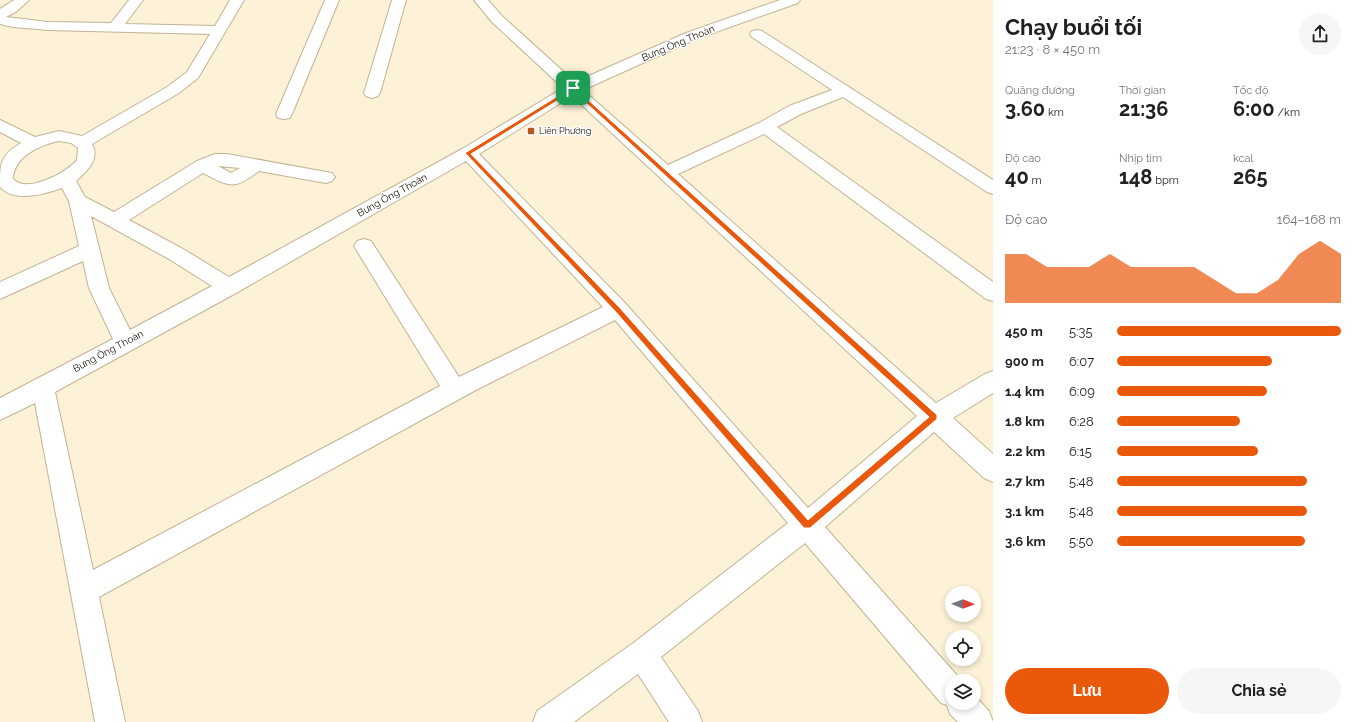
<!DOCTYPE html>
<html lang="vi">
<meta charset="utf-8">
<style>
body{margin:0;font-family:Raleway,sans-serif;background:#f6f6f6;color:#202124;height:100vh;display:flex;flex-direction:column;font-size:15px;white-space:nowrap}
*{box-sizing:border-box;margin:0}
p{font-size:13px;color:#757577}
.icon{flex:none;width:22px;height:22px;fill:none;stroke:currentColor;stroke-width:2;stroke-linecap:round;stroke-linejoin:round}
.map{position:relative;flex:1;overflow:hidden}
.drawer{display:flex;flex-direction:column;background:#fff;width:360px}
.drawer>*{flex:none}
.needle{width:26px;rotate:91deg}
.tools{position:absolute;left:945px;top:586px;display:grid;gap:8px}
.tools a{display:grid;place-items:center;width:36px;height:36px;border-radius:50%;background:#fff;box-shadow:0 2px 6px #0003;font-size:20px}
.pin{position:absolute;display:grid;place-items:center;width:34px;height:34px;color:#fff;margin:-17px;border-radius:8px;box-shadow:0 2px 6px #0006}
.round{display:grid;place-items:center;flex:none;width:42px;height:42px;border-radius:21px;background:#f6f6f6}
.headline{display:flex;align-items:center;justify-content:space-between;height:68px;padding:0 12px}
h1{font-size:22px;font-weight:700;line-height:30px}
.metrics{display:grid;grid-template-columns:repeat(3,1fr);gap:6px;height:68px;padding:4px 12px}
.metrics div{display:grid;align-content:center}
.metrics b{font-size:20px;font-weight:700}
.metrics small{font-size:11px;font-weight:400}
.metrics p{font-size:11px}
.chart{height:112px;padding:8px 12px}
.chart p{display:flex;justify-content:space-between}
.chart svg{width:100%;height:72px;margin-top:4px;fill:#ea580c;opacity:.7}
.primary-button{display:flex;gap:8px;margin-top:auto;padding:8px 12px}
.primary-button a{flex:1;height:46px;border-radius:24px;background:#ea580c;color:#fff;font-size:16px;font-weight:700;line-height:46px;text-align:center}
.primary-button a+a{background:#f6f6f6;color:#202124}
ul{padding:0 12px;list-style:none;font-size:13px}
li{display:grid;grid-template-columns:64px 48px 1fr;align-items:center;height:30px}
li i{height:10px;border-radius:5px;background:#ea580c}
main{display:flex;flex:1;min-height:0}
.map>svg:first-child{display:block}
</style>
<main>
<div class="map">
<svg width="993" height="722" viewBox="0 0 993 722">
<rect width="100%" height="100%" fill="#fdf1d7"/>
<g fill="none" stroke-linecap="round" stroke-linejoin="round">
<!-- minor casing -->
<g stroke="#c1b394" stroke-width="2">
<g id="minor">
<path d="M14,0H29L17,11L6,17L48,22L111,23L129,0H143L125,24L215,26L230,0H244L198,78L179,93L92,144C101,159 86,172 76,181L85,197L114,212L197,161L215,154H227L332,173L335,177L332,181L326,183L259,171C234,190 230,187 203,173L129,220L183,249L229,277L462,149L563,88L492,22L474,0H488L502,16L575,82L686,33L780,0H800L798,3L696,39L583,90L668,165L759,123L789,106L832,90L752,37L750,34L752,31L757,30L762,31L993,180V194L987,192L843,97L801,114L777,127L993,282V301L986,299L764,134L678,174L936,403L985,374L993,371V393L953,418L993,454V482L984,478L934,432L825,527L962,681H952V703H974V695L989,711L993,722H958L950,714L947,705L941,703L805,543L661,657L698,711L702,722H669L638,674L574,722H533L537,711L632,644L788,523L615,320L474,391L99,597L125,722H95L35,403L0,420V398L113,339L89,288L83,261L0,299V282L79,246L69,201L62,188C45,194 14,203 0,187C0,164 0,155 21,143L0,132V120L35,137L59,131L82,136L167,87L187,72L210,34L48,30L13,27L0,24V9ZM572,96L917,416L808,508L625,303L479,154ZM59,141L71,143L78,148L77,160C66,173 27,194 13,179C14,156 40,145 59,141ZM466,161L603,307L459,377L371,241L364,239L357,241L354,246L357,251L440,386L93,570L55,392L236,293ZM218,166L240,168L231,173ZM91,216L169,259L212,286L130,330L109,288Z"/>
<polygon points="325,0 339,0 292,114 290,118 284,119 278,118 276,114"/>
<polygon points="392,0 406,0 380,93 378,96 372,98 366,96 364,93"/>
</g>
</g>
<!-- minor -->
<use href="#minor" fill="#fff" fill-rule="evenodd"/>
</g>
<!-- route -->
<path fill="#ea580c" stroke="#fff" fill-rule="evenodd" d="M571,88H575L937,415V419L810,528H804L615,311L465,153ZM573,91L929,417L808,520L620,308L471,154Z"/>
<!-- markers -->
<rect fill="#b9561f" stroke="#fff" stroke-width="1.5" x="527" y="127" width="8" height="8" rx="2"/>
<g text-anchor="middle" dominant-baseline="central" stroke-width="3" stroke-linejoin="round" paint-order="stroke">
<!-- far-poi labels -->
<g font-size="9" fill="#171207" stroke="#fff" text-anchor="start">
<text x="539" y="131">Liên Phường</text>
</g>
<!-- street labels -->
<g font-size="10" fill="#171207" stroke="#fff">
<text transform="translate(678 43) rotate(-23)">Bưng Ông Thoàn</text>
<text transform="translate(392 195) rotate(-29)">Bưng Ông Thoàn</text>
<text transform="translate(108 351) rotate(-28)">Bưng Ông Thoàn</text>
</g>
</g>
</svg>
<div class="tools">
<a><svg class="needle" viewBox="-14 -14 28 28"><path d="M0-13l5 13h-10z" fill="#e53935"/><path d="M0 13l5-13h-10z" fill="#757577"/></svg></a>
<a><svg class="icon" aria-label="locate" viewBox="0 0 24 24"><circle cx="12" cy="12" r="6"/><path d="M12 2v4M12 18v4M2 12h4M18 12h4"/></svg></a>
<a><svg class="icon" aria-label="layers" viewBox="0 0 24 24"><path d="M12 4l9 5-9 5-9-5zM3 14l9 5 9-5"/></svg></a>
</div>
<div class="pin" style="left:573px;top:88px;background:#1e9e55"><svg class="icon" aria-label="arrive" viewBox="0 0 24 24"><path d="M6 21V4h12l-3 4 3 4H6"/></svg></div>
</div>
<section class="drawer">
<div class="headline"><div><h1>Chạy buổi tối</h1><p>21:23 · 8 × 450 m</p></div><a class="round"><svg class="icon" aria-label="share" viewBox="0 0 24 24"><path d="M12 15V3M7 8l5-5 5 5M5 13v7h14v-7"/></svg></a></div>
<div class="metrics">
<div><p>Quãng đường</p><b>3.60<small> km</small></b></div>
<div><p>Thời gian</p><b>21:36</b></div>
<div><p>Tốc độ</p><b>6:00<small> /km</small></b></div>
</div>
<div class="metrics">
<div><p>Độ cao</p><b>40<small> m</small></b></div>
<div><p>Nhịp tim</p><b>148<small> bpm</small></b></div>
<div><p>kcal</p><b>265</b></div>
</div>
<div class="chart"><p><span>Độ cao</span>164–168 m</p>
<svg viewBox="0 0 160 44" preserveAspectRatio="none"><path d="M0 44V14L10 14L20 22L30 22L40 22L50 14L60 22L70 22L80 22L90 22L100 30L110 38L120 38L130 30L140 14L150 6L160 14V44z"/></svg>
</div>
<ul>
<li><b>450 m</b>5:35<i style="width:100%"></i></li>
<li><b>900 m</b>6:07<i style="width:69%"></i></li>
<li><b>1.4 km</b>6:09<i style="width:67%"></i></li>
<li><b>1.8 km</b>6:28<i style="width:55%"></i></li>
<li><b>2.2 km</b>6:15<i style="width:63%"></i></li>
<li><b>2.7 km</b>5:48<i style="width:85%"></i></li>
<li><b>3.1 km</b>5:48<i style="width:85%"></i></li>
<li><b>3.6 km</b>5:50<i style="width:84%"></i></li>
</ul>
<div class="primary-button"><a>Lưu</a><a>Chia sẻ</a></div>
</section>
</main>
